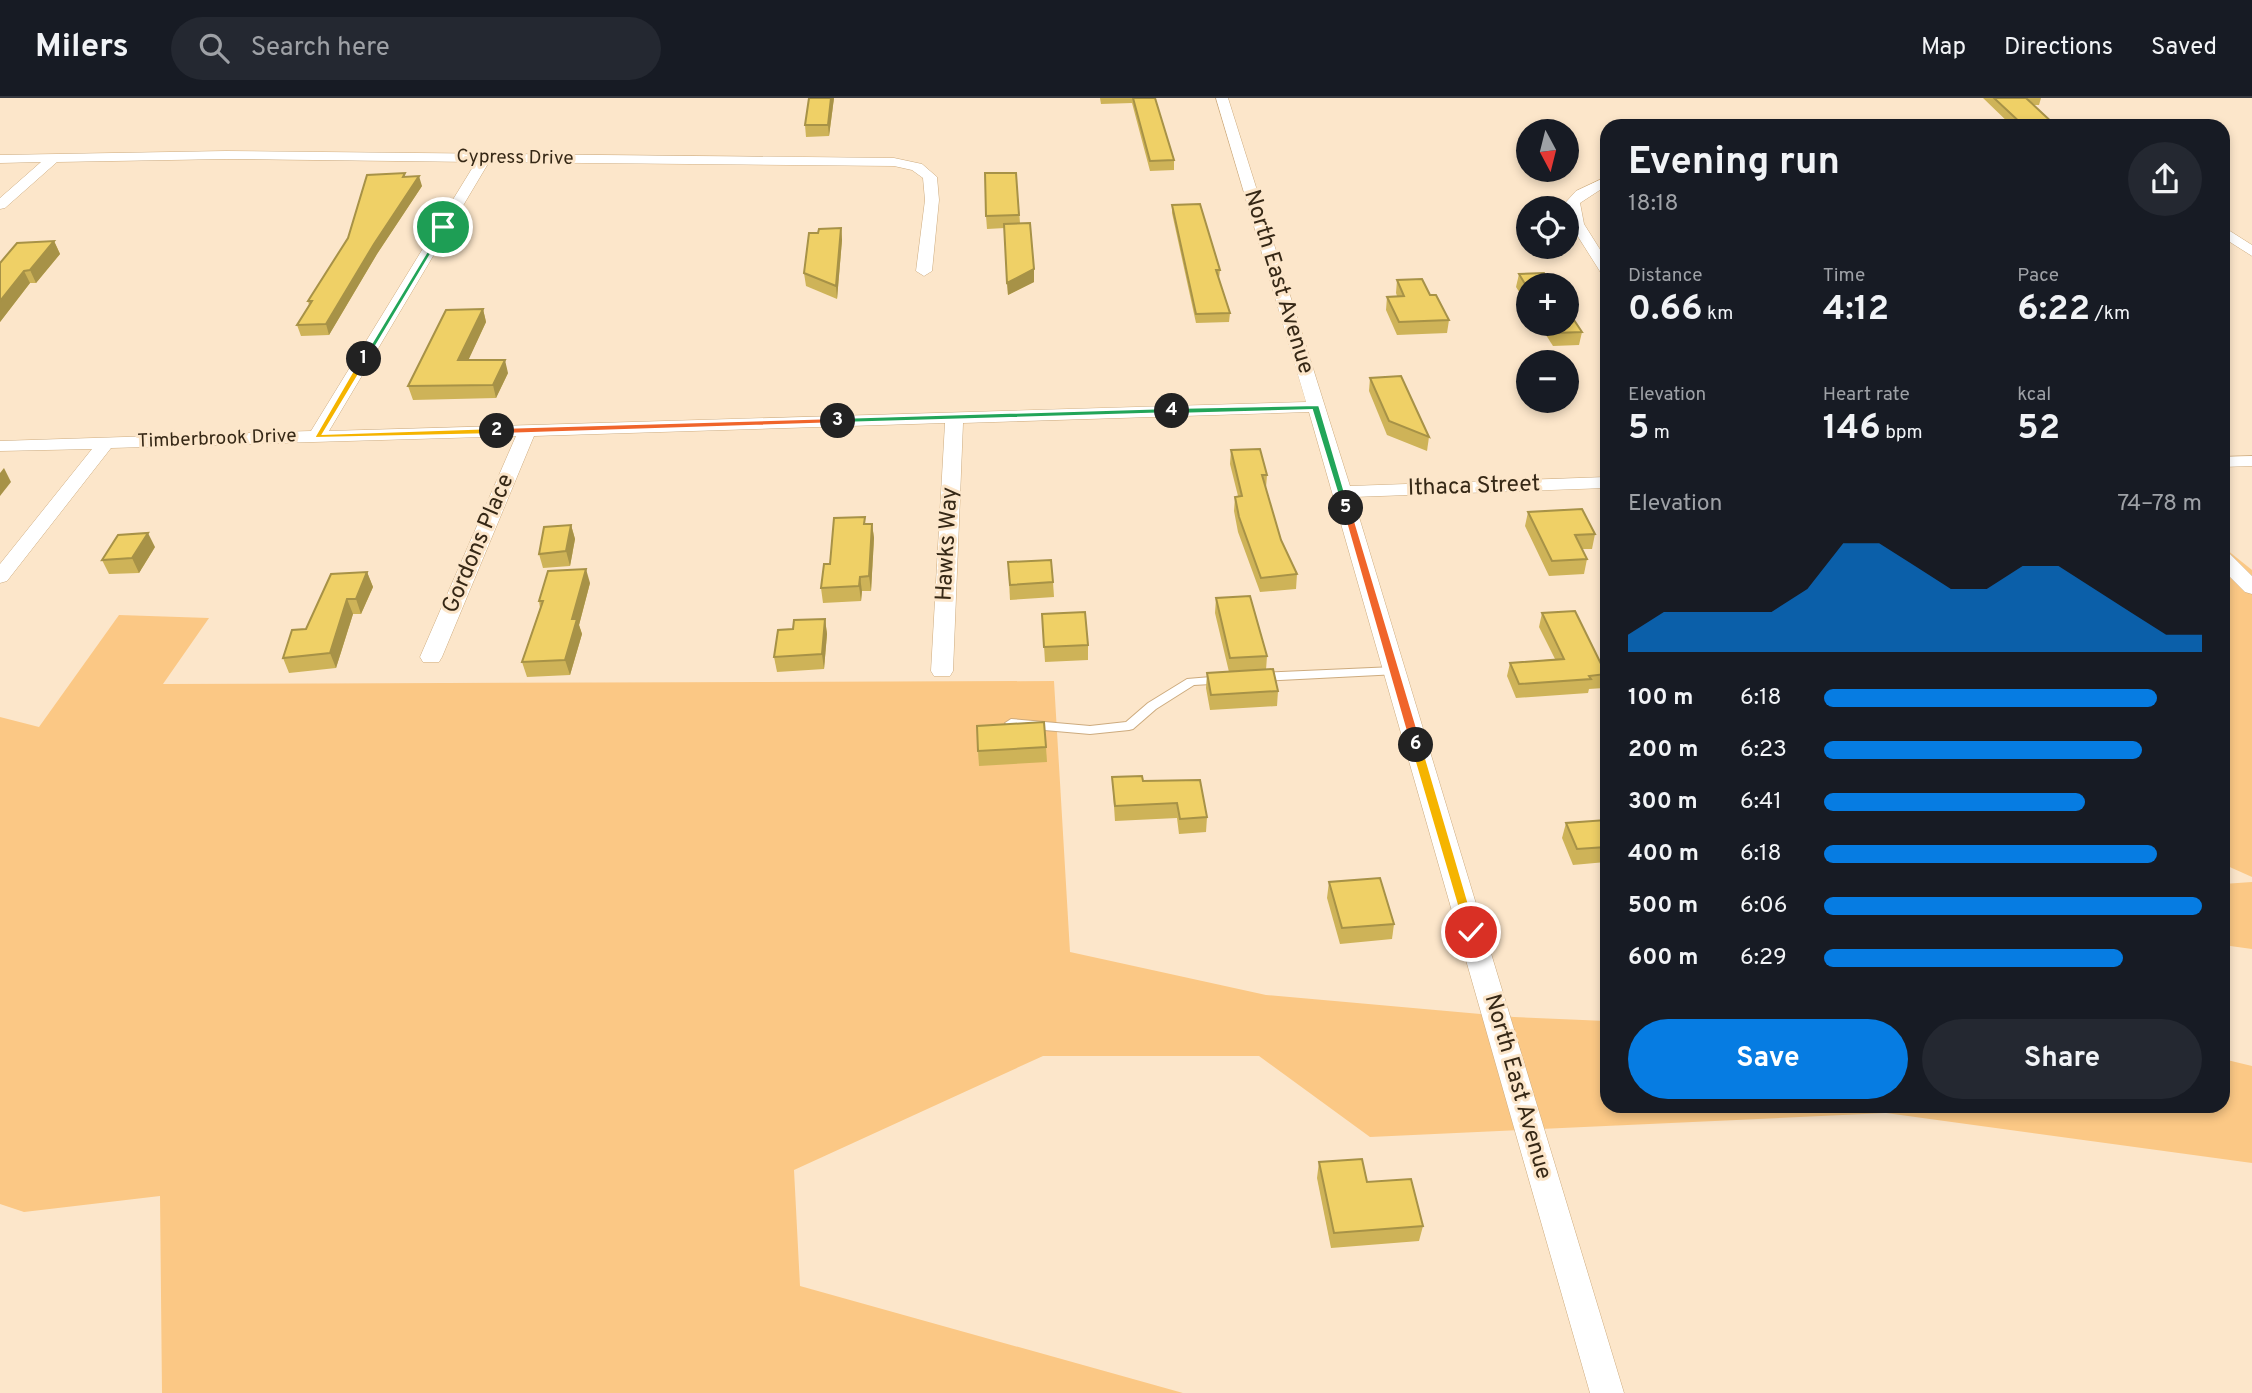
<!DOCTYPE html>
<meta charset="utf-8">
<style>
body{margin:0;font-family:Overpass,sans-serif;background:#242831;color:#f1f3f6;height:100vh;display:flex;flex-direction:column;font-size:26px;white-space:nowrap}
*{box-sizing:border-box;margin:0}
p{font-size:23px;color:#9ea1a6}
.icon{flex:none;width:38px;height:38px;fill:none;stroke:currentColor;stroke-width:2;stroke-linecap:round;stroke-linejoin:round}
.map{position:relative;flex:1;overflow:hidden}
.sheet{position:absolute;left:1600px;top:21px;width:630px;height:994px;display:flex;flex-direction:column;background:#171b24;border-radius:21px;box-shadow:0 4px 10px #0003}
.sheet>*{flex:none}
.needle{width:46px;rotate:173deg}
.fabs{position:absolute;left:1516px;top:21px;display:grid;gap:14px}
.fabs a{display:grid;place-items:center;width:63px;height:63px;border-radius:50%;background:#171b24;box-shadow:0 4px 10px #0003;font-size:35px}
.pin{position:absolute;display:grid;place-items:center;width:60px;height:60px;color:#fff;margin:-30px;border:4px solid #fff;border-radius:50%;box-shadow:0 2px 7px #0007}
.km{position:absolute;width:35px;height:35px;margin:-18px;border-radius:50%;background:#222;color:#fff;font-size:19px;line-height:35px;text-align:center}
.round{display:grid;place-items:center;flex:none;width:74px;height:74px;border-radius:37px;background:#242831}
.summary{display:flex;align-items:center;justify-content:space-between;height:119px;padding:0 28px}
h1{font-size:38px;font-weight:700;line-height:52px}
.figures{display:grid;grid-template-columns:repeat(3,1fr);gap:10px;height:119px;padding:7px 28px}
.figures div{display:grid;align-content:center}
.figures b{font-size:35px;font-weight:700}
.figures small{font-size:19px;font-weight:400}
.figures p{font-size:19px}
.chart{height:196px;padding:14px 28px}
.chart p{display:flex;justify-content:space-between}
.chart svg{width:100%;height:126px;margin-top:7px;fill:#067ce2;opacity:.7}
.button{display:flex;gap:14px;margin-top:auto;padding:14px 28px}
.button a{flex:1;height:80px;border-radius:42px;background:#067ce2;color:#fff;font-size:28px;font-weight:700;line-height:80px;text-align:center}
.button a+a{background:#242831;color:#f1f3f6}
ul{padding:0 28px;list-style:none;font-size:23px}
li{display:grid;grid-template-columns:112px 84px 1fr;align-items:center;height:52px}
li i{height:18px;border-radius:9px;background:#067ce2}
header{display:flex;align-items:center;gap:42px;box-sizing:border-box;height:98px;padding:0 35px;background:#171b24;border-bottom:2px solid #363941}
header strong{font-size:33px}
nav{display:flex;gap:38px;margin-inline-start:auto;font-size:24px}
.search{width:490px;height:63px;background:#242831;display:flex;align-items:center;gap:18px;box-sizing:border-box;padding:0 24px;border-radius:38px;color:#9ea1a6;font-size:26px}
.map>svg:first-child{display:block}
</style>
<header>
<strong>Milers</strong>
<div class="search"><svg class="icon" aria-label="search" viewBox="0 0 24 24"><circle cx="10" cy="10" r="6"/><path d="M15 15l6 6"/></svg>Search here</div>
<nav><a>Map</a><a>Directions</a><a>Saved</a></nav>
</header>
<div class="map">
<svg width="2252" height="1295" viewBox="0 0 2252 1295">
<rect width="100%" height="100%" fill="#fce6ca"/>
<!-- green -->
<g fill="#fbc885">
<polygon points="2222,448 2252,472 2252,779 2223,766"/>
<polygon points="119,517 209,520 163,586 1054,583 1070,854 1266,897 1514,919 1606,923 1606,1008 2222,1008 2223,961 2252,968 2252,1065 1886,1015 1370,1039 1259,958 1043,958 794,1072 800,1188 1183,1295 162,1295 160,1098 24,1114 0,1106 0,619 39,629"/>
<polygon points="2252,784 2252,851 2223,847 2223,786"/>
</g>
<g fill="none" stroke-linecap="round" stroke-linejoin="round">
<!-- service casing -->
<g stroke="#cdab7e" stroke-width="2">
<g id="service">
<polygon points="1394,569 1400,573 1398,576 1258,583 1252,579 1258,575"/>
<polygon points="1223,578 1229,582 1227,585 1194,587 1156,611 1133,631 1129,632 1090,636 1011,629 1005,625 1011,621 1090,628 1126,624 1148,605 1187,581"/>
</g>
</g>
<!-- minor casing -->
<g stroke="#cdab7e" stroke-width="1">
<g id="minor">
<polygon points="1216,0 1228,0 1350,388 1606,379 1606,390 1353,399 1624,1295 1590,1295 1309,314 963,325 953,573 950,578 934,578 931,573 945,325 534,338 442,559 439,564 423,564 420,559 516,338 111,350 7,483 0,485 0,466 92,351 0,353 0,343 311,333 476,64 226,61 57,64 5,110 0,111 0,100 41,64 0,65 0,57 226,53 894,60 922,66 937,79 939,102 932,173 924,178 916,173 925,102 923,80 912,72 894,68 489,64 329,333 1306,304"/>
<polygon points="1606,79 1606,88 1580,105 1584,126 1606,161 1606,177 1601,175 1570,126 1566,104 1576,93"/>
<polygon points="2222,128 2252,147 2252,158 2222,139"/>
<polygon points="2252,358 2252,368 2222,369 2222,359"/>
<polygon points="2222,453 2229,455 2252,478 2252,496 2245,494 2222,471"/>
</g>
</g>
<!-- service -->
<use href="#service" fill="#fff" fill-rule="evenodd"/>
<!-- minor -->
<use href="#minor" fill="#fff" fill-rule="evenodd"/>
</g>
<!-- wall -->
<g fill="#ceb358">
<polygon points="834,0 829,38 806,39 805,27"/>
<polygon points="1100,0 1155,0 1174,62 1174,72 1150,73 1132,5 1101,6"/>
<polygon points="1983,0 2041,0 2039,7 2034,7 2056,28 2012,28"/>
<polygon points="1016,75 1020,125 1034,184 1008,197 1005,130 987,131 986,118"/>
<polygon points="406,79 422,88 377,156 329,237 301,238 297,227 309,207 308,203"/>
<polygon points="1172,107 1220,172 1219,180 1230,215 1229,224 1196,225 1172,115"/>
<polygon points="841,130 842,142 837,201 806,188 804,175 818,135"/>
<polygon points="54,143 60,156 36,185 30,185 0,224 0,165"/>
<polygon points="1519,176 1528,187 1528,207 1516,189"/>
<polygon points="1397,182 1430,197 1449,222 1447,235 1397,237 1386,212 1387,199 1397,198 1396,195"/>
<polygon points="483,211 486,224 468,262 508,275 496,300 413,302 408,288"/>
<polygon points="1539,226 1566,226 1582,234 1579,247 1553,248"/>
<polygon points="1370,280 1429,339 1427,353 1387,337 1369,293"/>
<polygon points="1231,352 1267,377 1266,390 1281,442 1297,476 1296,491 1260,494 1238,434 1234,413 1235,399 1238,398 1230,366"/>
<polygon points="1528,414 1595,436 1592,451 1582,451 1587,461 1584,476 1549,478 1525,428"/>
<polygon points="866,426 872,426 874,440 871,493 862,493 861,503 823,505 821,490 830,466"/>
<polygon points="571,427 575,441 570,468 543,470 539,456"/>
<polygon points="155,449 139,475 109,476 102,462"/>
<polygon points="1008,464 1053,484 1054,499 1010,502"/>
<polygon points="367,474 373,489 361,516 353,516 336,570 289,575 283,560 306,531"/>
<polygon points="590,485 579,527 582,536 570,577 527,579 522,564 540,510 539,503"/>
<polygon points="1216,500 1267,558 1266,572 1278,593 1277,608 1210,612 1206,590 1207,575 1229,574 1215,515"/>
<polygon points="1542,515 1606,575 1604,590 1589,591 1588,595 1516,600 1507,578 1510,565 1555,561 1539,529"/>
<polygon points="1042,516 1088,547 1088,562 1045,564"/>
<polygon points="825,521 827,536 824,571 777,574 774,559 793,531"/>
<polygon points="1046,649 1047,664 979,668 978,653"/>
<polygon points="1112,679 1143,683 1207,719 1206,734 1179,736 1177,720 1115,723"/>
<polygon points="1606,722 1606,764 1573,767 1562,740 1566,725"/>
<polygon points="1329,784 1394,826 1392,841 1340,846 1327,800"/>
<polygon points="1606,838 1606,856 1603,849"/>
<polygon points="1319,1064 1367,1084 1423,1128 1419,1143 1331,1150 1317,1080"/>
</g>
<!-- shaded-wall -->
<g fill="#a79247">
<polygon points="831,0 834,0 829,38 828,27"/>
<polygon points="419,78 422,88 377,156 329,237 326,226 374,146"/>
<polygon points="841,130 842,142 837,201 836,188"/>
<polygon points="54,143 60,156 36,185 30,172"/>
<polygon points="1034,171 1034,184 1008,197 1007,185"/>
<polygon points="24,173 30,185 0,224 0,203"/>
<polygon points="483,211 486,224 462,276 458,262"/>
<polygon points="505,262 508,275 496,300 493,287"/>
<polygon points="4,370 11,384 0,398 0,375"/>
<polygon points="872,426 874,440 871,493 869,478"/>
<polygon points="571,427 575,441 570,468 566,453"/>
<polygon points="148,435 155,449 139,475 132,460"/>
<polygon points="586,471 590,485 579,527 582,536 570,577 565,562 572,521"/>
<polygon points="367,474 373,489 361,516 356,501"/>
<polygon points="860,479 862,493 861,503 859,488"/>
<polygon points="347,501 353,516 336,570 330,555"/>
<polygon points="825,521 827,536 824,571 822,556"/>
</g>
<!-- building -->
<g fill="#efd066" stroke="#a79247" stroke-width="2">
<polygon points="809,0 831,0 828,27 805,27"/>
<polygon points="1133,0 1155,0 1174,62 1150,63"/>
<polygon points="1994,0 2026,0 2056,28 2024,28"/>
<polygon points="405,75 403,79 419,78 374,146 326,226 297,227 312,203 308,203 348,140 367,77"/>
<polygon points="985,75 1016,75 1019,117 986,118"/>
<polygon points="1200,106 1220,172 1216,172 1230,215 1196,216 1172,107"/>
<polygon points="1030,125 1034,171 1007,185 1004,126"/>
<polygon points="841,130 836,188 804,175 809,135 818,135 819,131"/>
<polygon points="54,143 30,172 24,173 0,203 0,165 17,145"/>
<polygon points="1544,175 1552,187 1528,187 1528,191 1519,176"/>
<polygon points="1422,181 1430,197 1436,197 1449,222 1399,224 1387,199 1404,198 1397,182"/>
<polygon points="1566,210 1582,234 1555,235 1549,226 1566,226"/>
<polygon points="483,211 458,262 505,262 493,287 408,288 446,212"/>
<polygon points="1401,278 1429,339 1389,323 1370,280"/>
<polygon points="1260,351 1267,377 1262,377 1281,442 1297,476 1261,480 1239,419 1235,399 1242,398 1231,352"/>
<polygon points="1582,411 1595,436 1575,437 1587,461 1552,463 1528,414"/>
<polygon points="865,419 864,426 872,426 869,478 860,479 859,488 821,490 824,466 830,466 834,420"/>
<polygon points="571,427 566,453 539,456 544,429"/>
<polygon points="148,435 132,460 102,462 118,437"/>
<polygon points="1051,462 1053,484 1010,487 1008,464"/>
<polygon points="586,471 572,521 577,521 565,562 522,564 543,503 539,503 548,473"/>
<polygon points="367,474 356,501 347,501 330,555 283,560 292,532 306,531 331,476"/>
<polygon points="1250,498 1267,558 1230,560 1216,500"/>
<polygon points="1575,513 1606,576 1589,578 1591,581 1519,586 1510,565 1564,561 1542,515"/>
<polygon points="1085,514 1088,547 1044,549 1042,516"/>
<polygon points="825,521 822,556 774,559 778,532 793,531 794,522"/>
<polygon points="1273,571 1278,593 1211,597 1207,575"/>
<polygon points="1044,624 1046,649 978,653 977,628"/>
<polygon points="1142,678 1143,683 1200,682 1207,719 1180,721 1177,705 1115,708 1112,679"/>
<polygon points="1606,722 1606,749 1577,751 1566,725"/>
<polygon points="1380,780 1394,826 1342,830 1329,784"/>
<polygon points="1362,1061 1367,1084 1411,1081 1423,1128 1334,1135 1319,1064"/>
</g>
<!-- split-1 -->
<polygon fill="#22a559" stroke="#fff" stroke-width="2" points="443,127 447,129 368,261 361,263"/>
<!-- split-2 -->
<polygon fill="#f5b400" stroke="#fff" stroke-width="2" points="361,259 368,261 323,336 497,330 502,333 497,336 314,340"/>
<!-- split-3 -->
<polygon fill="#f0652b" stroke="#fff" stroke-width="2" points="838,320 841,321 841,325 497,336 493,333 497,330"/>
<!-- split-4 -->
<polygon fill="#22a559" stroke="#fff" stroke-width="2" points="1172,310 1175,315 838,325 833,323 838,320"/>
<!-- split-5 -->
<polygon fill="#22a559" stroke="#fff" stroke-width="2" points="1319,307 1350,412 1342,410 1312,312 1172,316 1167,313 1172,310"/>
<!-- split-6 -->
<polygon fill="#f0652b" stroke="#fff" stroke-width="2" points="1346,408 1351,410 1422,647 1420,650 1412,650 1410,647 1342,410"/>
<!-- split-7 -->
<polygon fill="#f5b400" stroke="#fff" stroke-width="2" points="1416,644 1422,647 1477,834 1471,839 1465,834 1410,647"/>
<g text-anchor="middle" dominant-baseline="central" stroke-width="6" stroke-linejoin="round" paint-order="stroke">
<!-- far-street labels -->
<g font-size="19" fill="#362816" stroke="#fce6ca">
<text transform="translate(515 60) rotate(1)">Cypress Drive</text>
<text transform="translate(217 341) rotate(-2)">Timberbrook Drive</text>
</g>
<!-- street labels -->
<g font-size="23" fill="#362816" stroke="#fce6ca">
<text transform="translate(1278 184) rotate(73)">North East Avenue</text>
<text transform="translate(1474 389) rotate(-2)">Ithaca Street</text>
<text transform="translate(479 446) rotate(-67)">Gordons Place</text>
<text transform="translate(948 446) rotate(-87)">Hawks Way</text>
<text transform="translate(1517 989) rotate(74)">North East Avenue</text>
</g>
</g>
</svg>
<div class="fabs">
<a><svg class="needle" viewBox="-14 -14 28 28"><path d="M0-13l5 13h-10z" fill="#e53935"/><path d="M0 13l5-13h-10z" fill="#9ea1a6"/></svg></a>
<a><svg class="icon" aria-label="locate" viewBox="0 0 24 24"><circle cx="12" cy="12" r="6"/><path d="M12 2v4M12 18v4M2 12h4M18 12h4"/></svg></a>
<a>+</a>
<a>−</a>
</div>
<div class="pin" style="left:443px;top:129px;background:#1e9e55"><svg class="icon" aria-label="arrive" viewBox="0 0 24 24"><path d="M6 21V4h12l-3 4 3 4H6"/></svg></div>
<div class="pin" style="left:1471px;top:834px;background:#d93025"><svg class="icon" aria-label="check" viewBox="0 0 24 24"><path d="M5 12l5 5 9-10"/></svg></div>
<b class="km" style="left:364px;top:261px">1</b>
<b class="km" style="left:497px;top:333px">2</b>
<b class="km" style="left:838px;top:323px">3</b>
<b class="km" style="left:1172px;top:313px">4</b>
<b class="km" style="left:1346px;top:410px">5</b>
<b class="km" style="left:1416px;top:647px">6</b>
<section class="sheet">
<div class="summary"><div><h1>Evening run</h1><p>18:18</p></div><a class="round"><svg class="icon" aria-label="share" viewBox="0 0 24 24"><path d="M12 15V3M7 8l5-5 5 5M5 13v7h14v-7"/></svg></a></div>
<div class="figures">
<div><p>Distance</p><b>0.66<small> km</small></b></div>
<div><p>Time</p><b>4:12</b></div>
<div><p>Pace</p><b>6:22<small> /km</small></b></div>
</div>
<div class="figures">
<div><p>Elevation</p><b>5<small> m</small></b></div>
<div><p>Heart rate</p><b>146<small> bpm</small></b></div>
<div><p>kcal</p><b>52</b></div>
</div>
<div class="chart"><p><span>Elevation</span>74–78 m</p>
<svg viewBox="0 0 160 44" preserveAspectRatio="none"><path d="M0 44V38L10 30L20 30L30 30L40 30L50 22L60 6L70 6L80 14L90 22L100 22L110 14L120 14L130 22L140 30L150 38L160 38V44z"/></svg>
</div>
<ul>
<li><b>100 m</b>6:18<i style="width:88%"></i></li>
<li><b>200 m</b>6:23<i style="width:84%"></i></li>
<li><b>300 m</b>6:41<i style="width:69%"></i></li>
<li><b>400 m</b>6:18<i style="width:88%"></i></li>
<li><b>500 m</b>6:06<i style="width:100%"></i></li>
<li><b>600 m</b>6:29<i style="width:79%"></i></li>
</ul>
<div class="button"><a>Save</a><a>Share</a></div>
</section>
</div>
